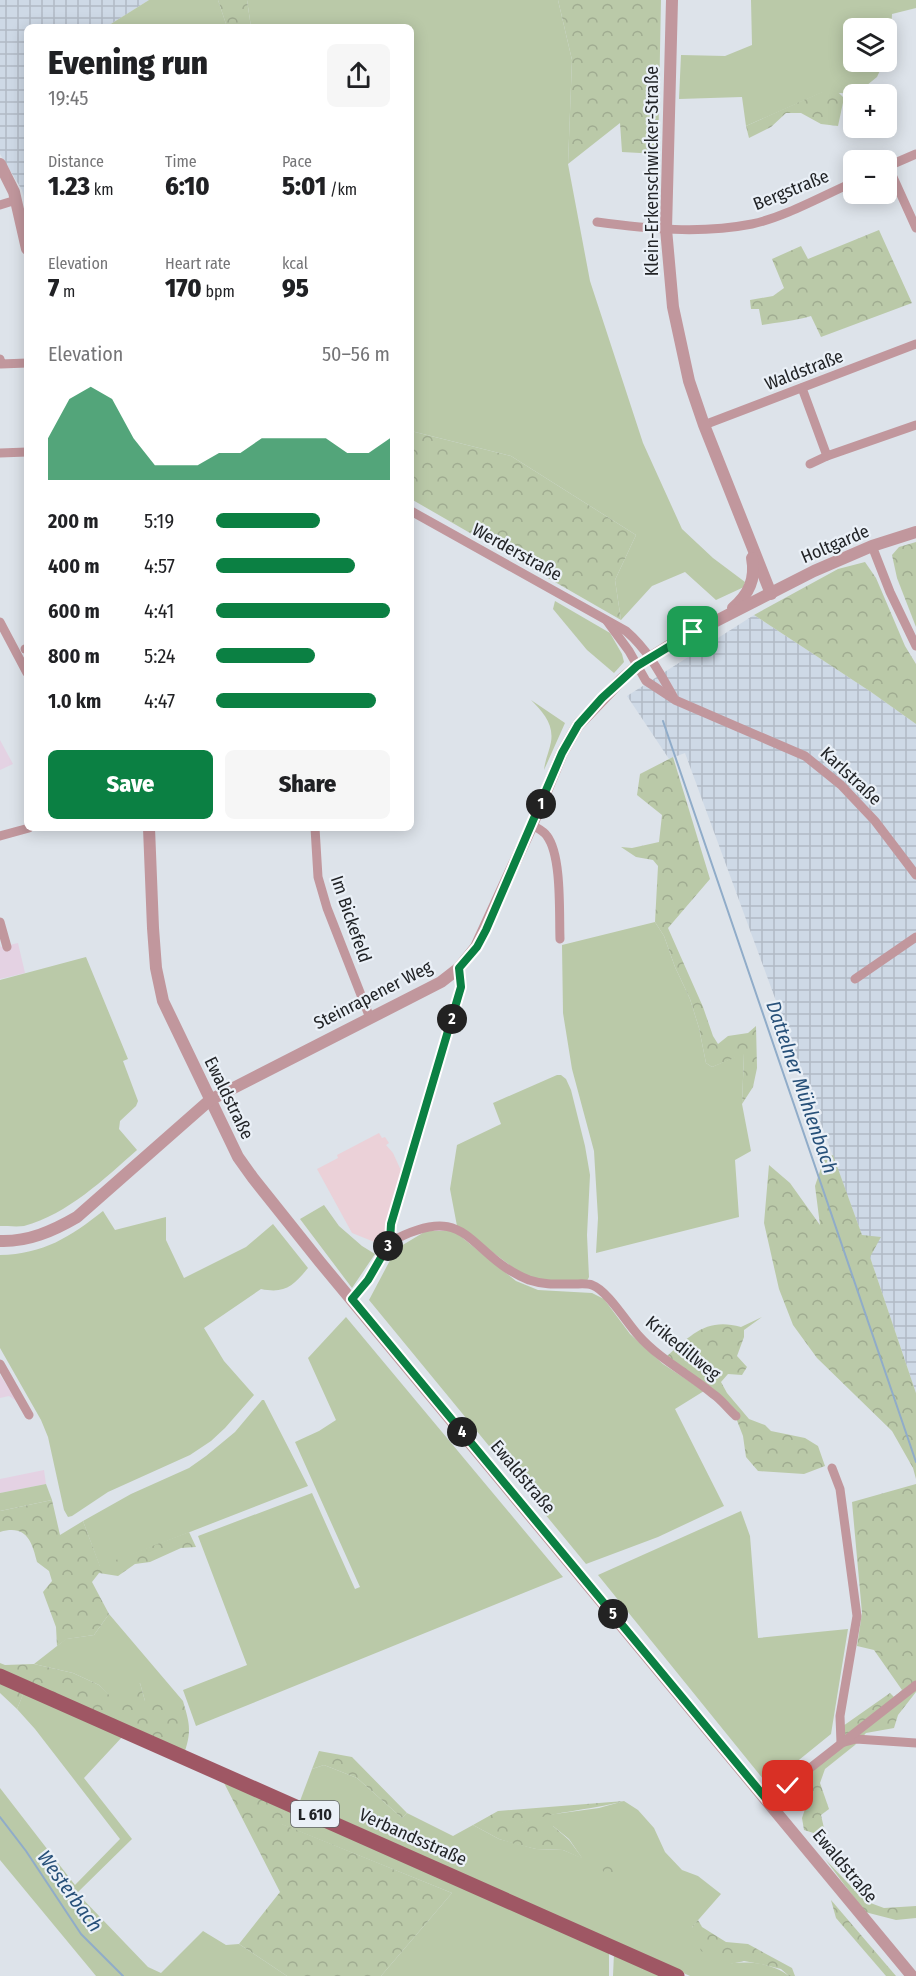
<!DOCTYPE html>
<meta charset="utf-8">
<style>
body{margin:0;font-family:"Fira Sans Condensed",sans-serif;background:#f6f6f6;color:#202124;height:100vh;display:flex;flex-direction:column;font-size:22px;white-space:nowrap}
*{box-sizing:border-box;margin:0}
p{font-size:20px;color:#757577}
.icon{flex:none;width:33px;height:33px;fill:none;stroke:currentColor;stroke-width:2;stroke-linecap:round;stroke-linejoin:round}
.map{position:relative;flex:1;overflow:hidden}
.details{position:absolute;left:24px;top:24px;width:390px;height:807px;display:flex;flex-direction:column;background:#fff;border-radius:9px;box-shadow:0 3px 15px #0003}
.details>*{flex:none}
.buttons{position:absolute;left:843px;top:18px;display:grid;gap:12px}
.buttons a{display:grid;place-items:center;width:54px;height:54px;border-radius:9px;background:#fff;box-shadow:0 3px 15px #0003;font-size:30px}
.pin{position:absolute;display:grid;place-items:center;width:51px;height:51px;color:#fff;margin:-26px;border-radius:12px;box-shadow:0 3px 9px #0006}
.km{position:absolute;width:30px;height:30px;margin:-15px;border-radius:50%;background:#222;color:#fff;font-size:16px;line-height:30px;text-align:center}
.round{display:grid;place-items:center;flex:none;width:63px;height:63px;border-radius:9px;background:#f6f6f6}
.headline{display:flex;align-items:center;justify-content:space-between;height:102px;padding:0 24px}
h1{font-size:33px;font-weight:800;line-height:45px}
.metrics{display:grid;grid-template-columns:repeat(3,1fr);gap:9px;height:102px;padding:6px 24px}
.metrics div{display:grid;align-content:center}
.metrics b{font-size:26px;font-weight:800}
.metrics small{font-size:16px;font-weight:400}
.metrics p{font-size:16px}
.chart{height:168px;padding:12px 24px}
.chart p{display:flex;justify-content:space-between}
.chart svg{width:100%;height:108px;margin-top:6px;fill:#0b8043;opacity:.7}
.primary-button{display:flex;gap:12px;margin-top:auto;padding:12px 24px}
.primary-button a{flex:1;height:69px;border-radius:9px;background:#0b8043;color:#fff;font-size:24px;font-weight:800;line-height:69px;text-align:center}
.primary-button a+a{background:#f6f6f6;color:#202124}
ul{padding:0 24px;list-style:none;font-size:20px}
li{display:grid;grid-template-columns:96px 72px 1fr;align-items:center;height:45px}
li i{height:15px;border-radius:8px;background:#0b8043}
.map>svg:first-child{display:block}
</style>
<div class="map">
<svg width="916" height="1976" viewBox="0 0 916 1976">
<defs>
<pattern id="industrial-grid" width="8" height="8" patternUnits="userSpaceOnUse" patternTransform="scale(1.5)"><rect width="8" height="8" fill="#ced9e6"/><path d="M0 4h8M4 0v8" fill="none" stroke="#b1bac5"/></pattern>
<pattern id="forest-crowns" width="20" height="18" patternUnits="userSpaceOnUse" patternTransform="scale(1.5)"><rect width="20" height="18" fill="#bac9a8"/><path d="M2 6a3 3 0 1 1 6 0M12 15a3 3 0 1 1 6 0" fill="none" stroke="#a0ac91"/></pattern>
</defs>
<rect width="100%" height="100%" fill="#dde3ea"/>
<!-- commercial -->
<g fill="#e4d2e3">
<polygon points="0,740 13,764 0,770"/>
<polygon points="18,943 25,973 0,979 0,944 1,947"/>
<polygon points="0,1375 18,1402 9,1396 0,1398"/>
<polygon points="44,1470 46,1484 0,1493 0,1479"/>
</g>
<!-- industrial -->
<g fill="url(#industrial-grid)">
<polygon points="0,0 149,0 106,27 27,27 26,205 22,190 0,154"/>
<polygon points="754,615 871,692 916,724 916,1393 870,1257 685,753 669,759 627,696"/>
</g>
<!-- education -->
<polygon fill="#ebd1d8" points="379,1133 382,1138 385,1137 389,1143 386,1145 393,1153 403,1175 382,1245 352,1233 317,1169 338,1158 337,1155"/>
<!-- green -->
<g fill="#bac9a8">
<polygon points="149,0 218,0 227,27 106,27"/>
<polygon points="247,0 558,0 572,60 568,164 590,281 643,443 682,529 713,558 745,582 744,587 716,600 685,572 652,586 621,620 615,580 636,535 511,456 411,431 411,27 251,27"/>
<polygon points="751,0 916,0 916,8 892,14 890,47 887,55 886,28 854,28 854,62 884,62 877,77 856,94 823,92 746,126 742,97 679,99 681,55 725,56 752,45"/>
<polygon points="555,601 610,633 622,654 624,662 614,673 587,650 553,609"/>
<path d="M531,700L565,723L544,770C545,760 549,752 551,742C554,724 543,712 531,700Z"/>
<polygon points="655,922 664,936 675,967 690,999 699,1028 706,1063 712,1067 744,1053 742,1104 751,1151 735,1160 739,1217 596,1253 598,1218 594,1151 572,1069 563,1013 562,945"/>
<path d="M86,957L128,1059L123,1061L138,1101L136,1106L120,1121L119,1129L137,1150C104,1179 68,1214 24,1226C17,1227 7,1226 0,1226V980Z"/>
<polygon points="557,1075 561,1075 566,1079 571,1090 585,1146 590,1175 587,1235 589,1277 587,1281 543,1281 527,1278 457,1226 450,1189 457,1145 501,1124 493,1103"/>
<polygon points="324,1205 339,1226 362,1246 375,1254 352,1288 300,1219"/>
<path d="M103,1211L115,1230L166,1217V1240L184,1278L246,1247L273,1224L308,1268C293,1286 285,1294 261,1289L204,1328L224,1361L254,1395L225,1428L211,1441L190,1455L108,1492L72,1516L68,1517L64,1510L48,1437L41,1420L0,1348V1255C44,1254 70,1237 103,1211Z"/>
<polygon points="426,1231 454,1231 516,1281 538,1290 592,1293 604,1299 630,1334 663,1364 704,1391 675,1409 724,1506 658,1537 586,1564 369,1300 396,1249"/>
<polygon points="346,1317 563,1577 196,1726 183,1690 247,1665 198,1536 312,1493 355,1589 360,1587 295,1442 319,1431 336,1420 308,1358"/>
<polygon points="262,1400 264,1400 308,1486 100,1567 83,1521 131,1494 189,1468 206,1456 235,1432"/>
<polygon points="46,1484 52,1500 0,1511 0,1493"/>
<polygon points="741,1511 750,1536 758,1638 848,1629 831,1734 768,1785 598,1575"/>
<polygon points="109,1614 183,1701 145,1701 140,1683 115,1702 99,1685 73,1673 34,1664 66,1639 94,1635"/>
<polygon points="24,1692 123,1736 84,1778 132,1839 77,1893 148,1967 161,1973 203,1931 226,1945 239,1944 287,1976 96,1976 0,1860 0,1788 75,1885 120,1839 35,1729 17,1709"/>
<path d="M324,1765L357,1778L402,1818L407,1813L453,1836L473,1825L499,1839L536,1849L563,1850L582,1858L569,1839L553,1826H512L540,1816L599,1808L624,1801L638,1810L654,1828L665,1852L682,1870L698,1876L721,1894L692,1927L726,1964C748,1961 771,1962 789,1976H690L300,1801L312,1769Z"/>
<polygon points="286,1807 609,1951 609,1976 381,1976 452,1893 281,1824"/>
<polygon points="614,1953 666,1976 613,1976"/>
</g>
<!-- forest -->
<g fill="url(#forest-crowns)">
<polygon points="218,0 247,0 251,27 227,27"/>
<polygon points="558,0 661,0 658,154 622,152 620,123 568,164 572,60"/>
<polygon points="833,87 844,98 838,126 821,124 801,113 786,113 771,127 749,138 746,126"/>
<path d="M879,230L912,303L821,337L811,316C795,321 779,322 762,325L759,309H751L750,300L773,296L784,288L772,259L801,246L808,259Z"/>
<polygon points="411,431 511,456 636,535 615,580 621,620 411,499"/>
<polygon points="916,542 916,627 897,578 892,555 899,547"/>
<polygon points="865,562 876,578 905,646 916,664 916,724 871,692 754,615 838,569"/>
<polygon points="673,757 710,879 668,928 703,1007 713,1036 718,1044 728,1036 748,1033 756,1026 757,1068 753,1087 742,1104 744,1054 712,1067 706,1063 699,1028 690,999 675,967 664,936 655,922 658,866 653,860 636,857 621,847 632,848 659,842 662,815 637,795 640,774"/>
<polygon points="833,1155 862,1235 881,1237 870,1257 916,1393 916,1479 913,1468 892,1431 817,1358 793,1325 779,1289 764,1223 769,1165 790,1183 820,1225 815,1186 824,1159"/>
<path d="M762,1317L744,1330V1337L737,1356L747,1367L742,1375L728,1374L721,1382L727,1393L749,1419L765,1425L771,1431L805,1438L818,1446L825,1466L804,1474L758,1471L746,1457L743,1436L731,1405L667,1356C691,1335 707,1317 741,1327Z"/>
<polygon points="916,1484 916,1692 898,1715 894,1728 866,1733 855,1745 825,1769 820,1783 829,1809 821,1815 826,1837 804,1830 802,1818 807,1803 802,1794 788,1792 790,1784 838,1743 843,1726 890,1693 894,1697 902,1690 874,1650 857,1646 862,1613 852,1502"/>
<path d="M52,1500L60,1535L83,1521L100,1566L189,1532L196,1547L181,1548L150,1562L135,1564L118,1576L99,1573L92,1582L109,1614L94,1635L67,1639L57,1646L56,1627L43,1592L52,1581L49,1571L37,1562C32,1541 26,1524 0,1532V1511Z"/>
<path d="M0,1663L5,1665L34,1664L73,1673L99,1685L115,1701L125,1688L140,1683L145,1701H183C189,1722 192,1730 185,1751L28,1683L17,1709L0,1693Z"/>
<polygon points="319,1751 352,1757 407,1813 402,1818 357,1778 324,1765 312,1769"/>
<polygon points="222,1779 286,1807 282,1824 452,1893 381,1976 287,1976 239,1944 280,1892"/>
<path d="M624,1801C588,1811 549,1811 515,1826H553L569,1840L583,1859L563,1850L536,1849L515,1844L499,1839L473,1825L498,1811Z"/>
<polygon points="825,1859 865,1901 884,1908 916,1906 916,1918 896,1920 865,1912"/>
<polygon points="598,1865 619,1867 618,1876 604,1872"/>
<polygon points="831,1900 896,1976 886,1976 836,1918"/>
<polygon points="698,1920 702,1927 726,1942 748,1944 792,1968 795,1976 789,1976 781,1969 765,1965 744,1961 726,1965 701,1951 692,1927"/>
</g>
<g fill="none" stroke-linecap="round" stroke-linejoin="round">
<!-- stream -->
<g stroke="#90acc9" stroke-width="2">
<polyline points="663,721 916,1462"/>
<polyline points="0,1817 26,1851 81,1934 123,1976"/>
</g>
<!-- minor -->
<g stroke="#c1979d" stroke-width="9">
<polyline points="888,166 916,228"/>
<polyline points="886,167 916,154"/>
<polyline points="0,205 16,200"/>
<path d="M597,222C648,229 701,234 752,224C785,217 822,196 854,182"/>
<polyline points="0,359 1,364 27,363"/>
<polyline points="802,388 827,456 916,425"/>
<polyline points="704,425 916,344"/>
<polyline points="0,453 27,452"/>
<polyline points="810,464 827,456"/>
<path d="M411,511L626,631C648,650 660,673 674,698"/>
<polyline points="872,546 890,592 916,646"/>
<polyline points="607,621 629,651 646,681 675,700 805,756 841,785 875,821 916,875"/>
<polyline points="0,622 27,673"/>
<polyline points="25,649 27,649"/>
<path d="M532,825C537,828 544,831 547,836C562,856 559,914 560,939"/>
<polyline points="315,828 318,877 327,908 370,1018"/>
<polyline points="0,836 29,828"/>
<polyline points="0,922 7,947"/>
<polyline points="855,979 916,937"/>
<path d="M390,1242C471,1198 466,1255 529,1280C544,1285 558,1284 574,1284C579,1284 587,1283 592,1285C607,1290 627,1323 638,1335C659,1359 689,1374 713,1394C722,1400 728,1409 736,1416"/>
<polyline points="352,1299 368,1279 390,1242 391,1224 461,987 459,968"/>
<polyline points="0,1364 29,1415"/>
<polyline points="832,1468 840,1489 857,1616 840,1716 841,1743 856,1739 916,1743"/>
<polyline points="768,1801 916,1685"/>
</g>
<!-- tertiary -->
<g stroke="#c1979d" stroke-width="12">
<polyline points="672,0 666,229 673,307 689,381 704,425 771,594"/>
<polyline points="0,164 14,192 27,249"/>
<path d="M733,608C749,594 756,579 752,558"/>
<polyline points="149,828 153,928 156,968 163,1001 238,1157 253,1178 320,1262 912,1976"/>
<path d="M0,1241C28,1242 53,1231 77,1217L210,1100L441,982L459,968L476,947L532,825L562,753L578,725L622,679L637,666L675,642L814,571L872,546L916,532"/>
</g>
<!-- primary -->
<polyline stroke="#9f5764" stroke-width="15" points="0,1676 677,1976"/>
</g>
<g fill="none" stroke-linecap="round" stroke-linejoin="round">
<!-- route casing -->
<g stroke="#fff" stroke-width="12">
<polyline id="route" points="693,632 637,666 602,698 578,725 562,753 486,930 477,947 459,968 461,987 391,1224 390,1242 368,1280 352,1299 768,1801 788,1786"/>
</g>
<!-- route -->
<use href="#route" stroke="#0b8043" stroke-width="8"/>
</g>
<g text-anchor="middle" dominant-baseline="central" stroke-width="4.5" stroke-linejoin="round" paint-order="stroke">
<!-- shield labels -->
<rect fill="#eaf0f7" stroke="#5e6165" stroke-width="1.5" x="291" y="1801" width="48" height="26" rx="4.5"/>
<g font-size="16" font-weight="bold" fill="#222427">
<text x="315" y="1814">L 610</text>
</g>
<!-- street labels -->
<g font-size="18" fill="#222427" stroke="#eaf0f7">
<text transform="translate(652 171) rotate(-90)">Klein-Erkenschwicker-Straße</text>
<text transform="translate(791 190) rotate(-22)">Bergstraße</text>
<text transform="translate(804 370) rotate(-21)">Waldstraße</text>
<text transform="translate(835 544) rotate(-23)">Holtgarde</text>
<text transform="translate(517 552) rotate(29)">Werderstraße</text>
<text transform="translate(851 776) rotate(43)">Karlstraße</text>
<text transform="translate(351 919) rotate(71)">Im Bickefeld</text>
<text transform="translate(373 995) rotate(-27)">Steinrapener Weg</text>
<text transform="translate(229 1098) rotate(64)">Ewaldstraße</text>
<text transform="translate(683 1348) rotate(39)">Krikedillweg</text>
<text transform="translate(523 1477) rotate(50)">Ewaldstraße</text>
<text transform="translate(413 1837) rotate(24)">Verbandsstraße</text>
<text transform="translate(845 1866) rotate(50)">Ewaldstraße</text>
</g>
<!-- water labels -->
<g font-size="20" font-style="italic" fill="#275079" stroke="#eaf0f7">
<text transform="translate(802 1087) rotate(71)">Dattelner Mühlenbach</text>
<text transform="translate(70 1891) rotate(54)">Westerbach</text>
</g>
</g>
</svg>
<div class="buttons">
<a><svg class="icon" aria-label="layers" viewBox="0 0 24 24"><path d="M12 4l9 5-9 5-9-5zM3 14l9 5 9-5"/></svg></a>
<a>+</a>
<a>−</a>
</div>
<div class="pin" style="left:693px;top:632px;background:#1e9e55"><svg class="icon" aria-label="arrive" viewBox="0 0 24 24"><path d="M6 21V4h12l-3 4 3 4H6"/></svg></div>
<div class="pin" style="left:788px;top:1786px;background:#d93025"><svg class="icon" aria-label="check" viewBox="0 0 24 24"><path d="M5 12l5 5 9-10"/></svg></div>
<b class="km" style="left:541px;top:804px">1</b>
<b class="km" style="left:452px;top:1019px">2</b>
<b class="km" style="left:388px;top:1246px">3</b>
<b class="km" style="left:462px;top:1432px">4</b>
<b class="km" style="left:613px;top:1614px">5</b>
<section class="details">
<div class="headline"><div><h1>Evening run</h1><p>19:45</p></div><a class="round"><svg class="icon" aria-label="share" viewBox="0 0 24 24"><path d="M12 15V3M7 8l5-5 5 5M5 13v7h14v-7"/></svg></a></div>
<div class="metrics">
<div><p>Distance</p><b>1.23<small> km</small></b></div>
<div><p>Time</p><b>6:10</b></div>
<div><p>Pace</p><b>5:01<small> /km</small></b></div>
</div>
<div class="metrics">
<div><p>Elevation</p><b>7<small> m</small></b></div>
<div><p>Heart rate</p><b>170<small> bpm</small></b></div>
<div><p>kcal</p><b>95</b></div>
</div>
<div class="chart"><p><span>Elevation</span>50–56 m</p>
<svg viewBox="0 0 160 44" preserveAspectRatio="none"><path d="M0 44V27L10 11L20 6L30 11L40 27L50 38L60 38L70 38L80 33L90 33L100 27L110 27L120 27L130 27L140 33L150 33L160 27V44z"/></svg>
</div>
<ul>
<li><b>200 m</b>5:19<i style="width:60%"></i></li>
<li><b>400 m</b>4:57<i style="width:80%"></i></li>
<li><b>600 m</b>4:41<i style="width:100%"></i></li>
<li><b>800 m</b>5:24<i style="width:57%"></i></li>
<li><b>1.0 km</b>4:47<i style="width:92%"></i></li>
</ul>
<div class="primary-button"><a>Save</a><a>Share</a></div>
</section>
</div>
